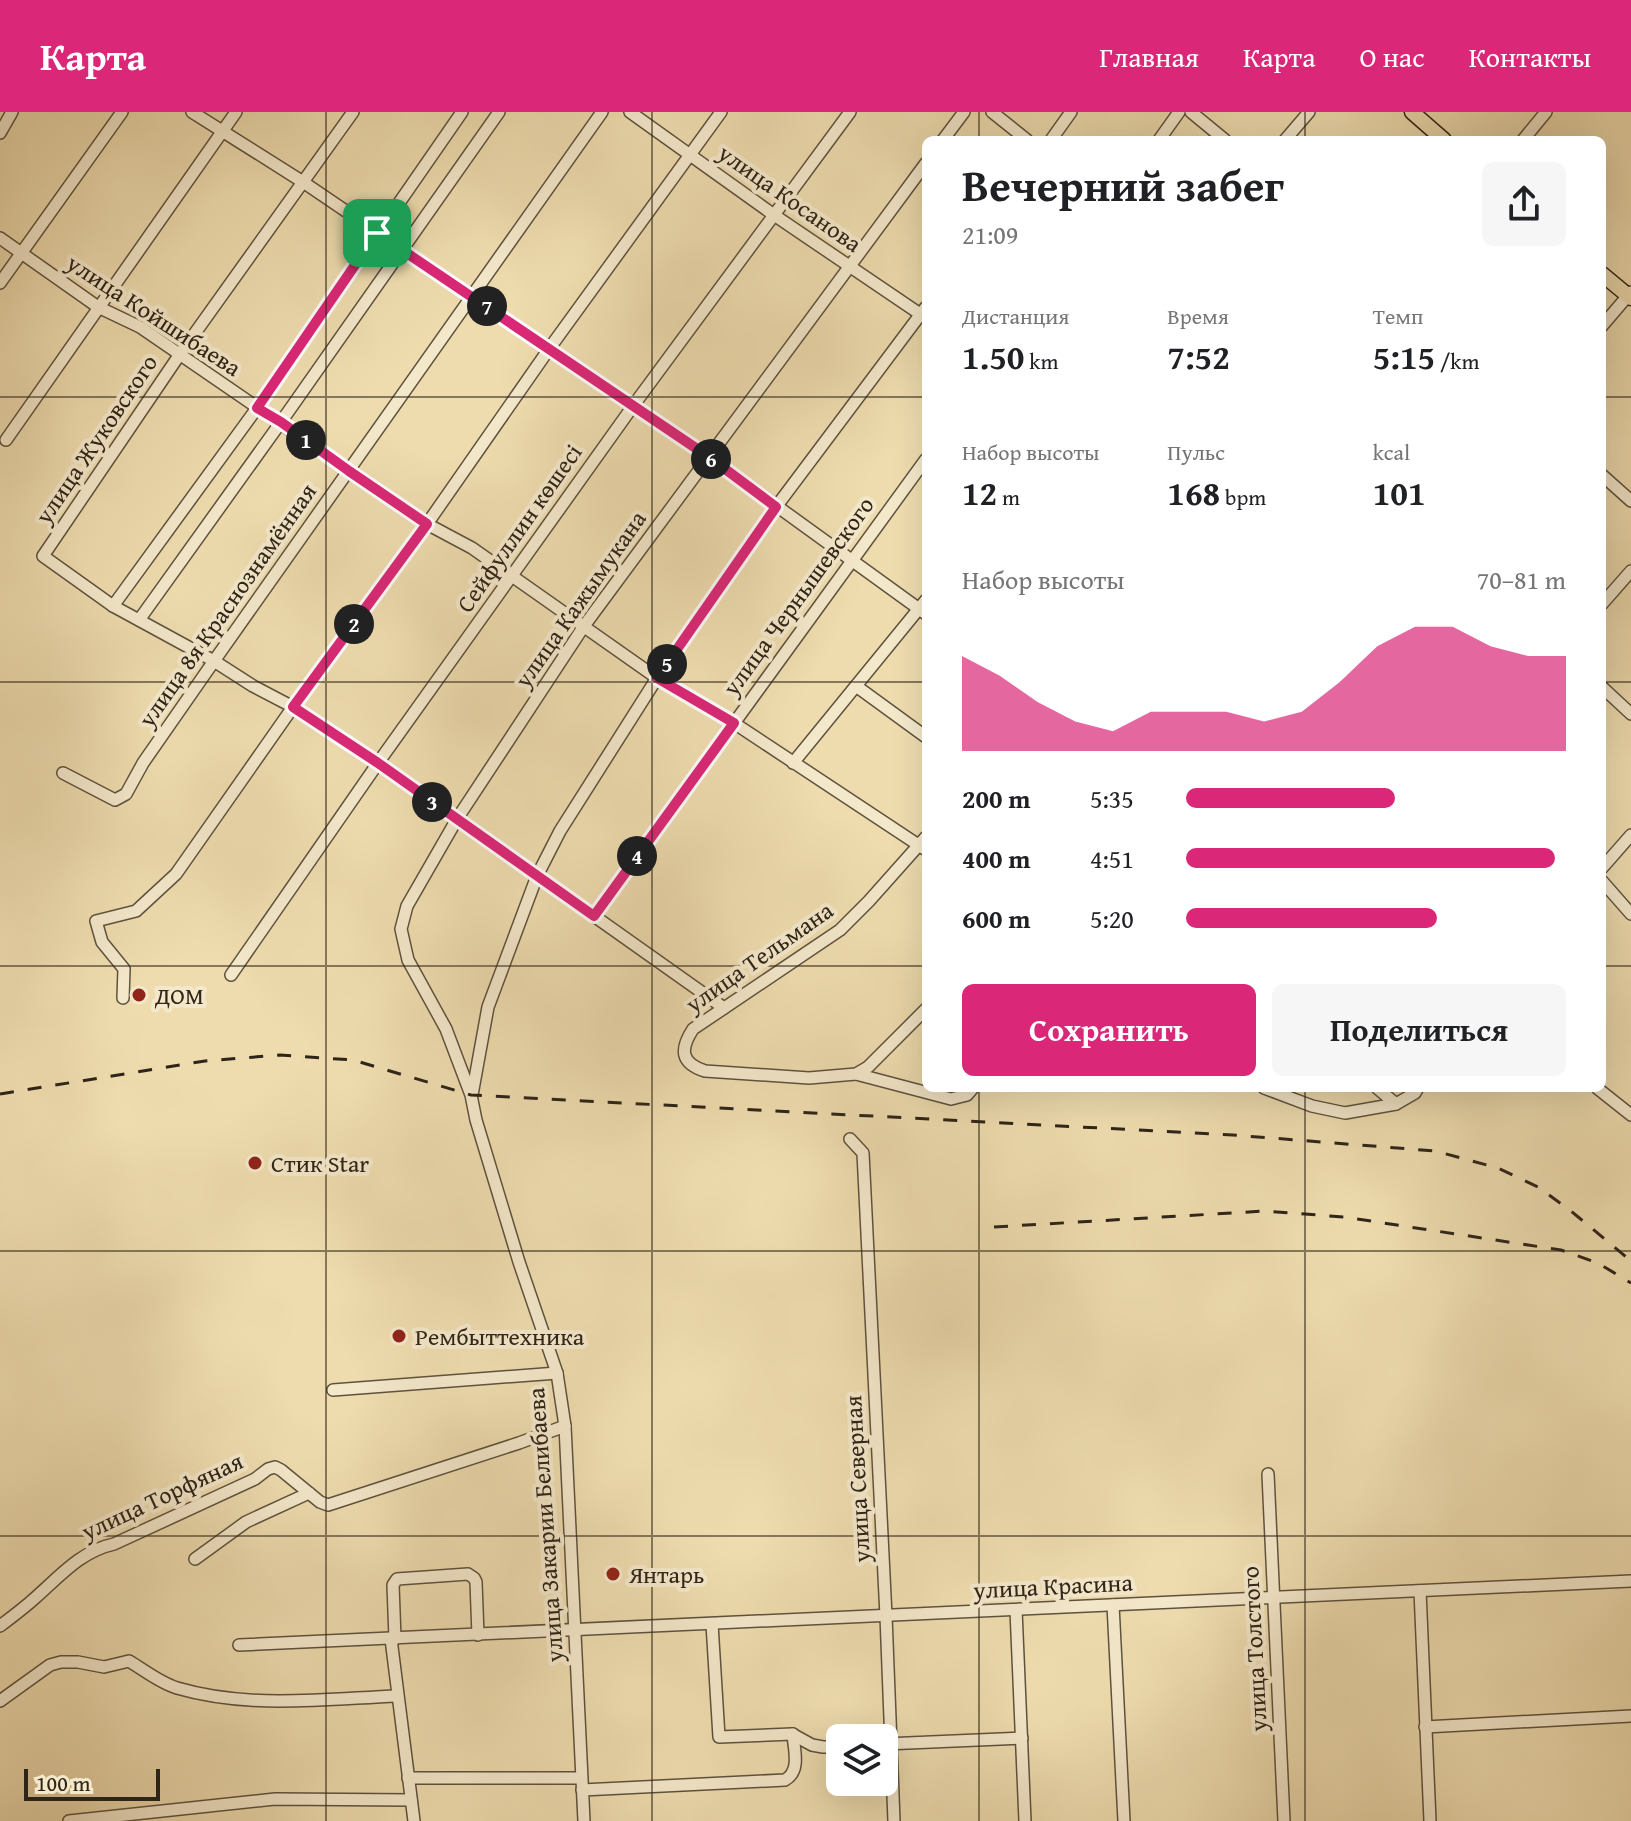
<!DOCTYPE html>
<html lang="ru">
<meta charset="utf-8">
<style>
body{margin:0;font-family:"Gentium Book Plus",serif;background:#f6f6f6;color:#202124;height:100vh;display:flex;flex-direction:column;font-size:30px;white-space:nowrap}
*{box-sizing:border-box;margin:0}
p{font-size:26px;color:#757577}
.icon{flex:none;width:44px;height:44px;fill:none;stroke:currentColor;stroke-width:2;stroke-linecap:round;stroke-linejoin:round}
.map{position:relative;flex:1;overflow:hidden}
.details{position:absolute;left:922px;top:24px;width:684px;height:956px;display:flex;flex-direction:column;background:#fff;border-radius:12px;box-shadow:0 8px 32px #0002}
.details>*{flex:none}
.buttons{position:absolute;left:826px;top:1612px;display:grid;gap:16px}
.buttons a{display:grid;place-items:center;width:72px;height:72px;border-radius:12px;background:#fff;box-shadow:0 8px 32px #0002;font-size:40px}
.scale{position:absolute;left:24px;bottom:20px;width:136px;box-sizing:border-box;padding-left:8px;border:4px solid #2e2418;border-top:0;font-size:22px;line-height:28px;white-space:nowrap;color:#2e2418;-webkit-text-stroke:6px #f4e8cb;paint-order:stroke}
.pin{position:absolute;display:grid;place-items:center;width:68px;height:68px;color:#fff;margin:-34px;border-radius:16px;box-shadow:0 4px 12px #0006}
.km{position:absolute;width:40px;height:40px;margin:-20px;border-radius:50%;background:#222;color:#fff;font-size:22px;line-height:40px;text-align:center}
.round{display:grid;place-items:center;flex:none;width:84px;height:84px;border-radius:12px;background:#f6f6f6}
.summary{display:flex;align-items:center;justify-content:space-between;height:136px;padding:0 40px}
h1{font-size:44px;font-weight:700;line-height:60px}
.metrics{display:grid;grid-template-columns:repeat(3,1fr);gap:12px;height:136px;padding:8px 40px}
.metrics div{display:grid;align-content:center}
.metrics b{font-size:34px;font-weight:700}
.metrics small{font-size:22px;font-weight:400}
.metrics p{font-size:22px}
.chart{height:224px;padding:16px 40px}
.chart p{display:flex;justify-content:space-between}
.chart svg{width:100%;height:144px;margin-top:8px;fill:#db2777;opacity:.7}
.action{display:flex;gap:16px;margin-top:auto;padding:16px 40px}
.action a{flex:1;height:92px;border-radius:12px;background:#db2777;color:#fff;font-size:32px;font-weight:700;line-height:92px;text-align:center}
.action a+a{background:#f6f6f6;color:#202124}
ul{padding:0 40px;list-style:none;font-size:26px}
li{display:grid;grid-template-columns:128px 96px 1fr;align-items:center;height:60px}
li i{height:20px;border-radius:10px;background:#db2777}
header{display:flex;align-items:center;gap:48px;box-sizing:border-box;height:112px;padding:0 40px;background:#db2777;color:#fff}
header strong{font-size:38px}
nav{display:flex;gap:44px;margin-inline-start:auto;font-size:28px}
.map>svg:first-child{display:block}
</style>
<header>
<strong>Карта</strong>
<nav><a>Главная</a><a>Карта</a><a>О нас</a><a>Контакты</a></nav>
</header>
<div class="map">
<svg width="1631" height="1709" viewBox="0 0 1631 1709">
<rect width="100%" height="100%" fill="#eedcaf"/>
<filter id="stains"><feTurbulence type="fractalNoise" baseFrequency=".0025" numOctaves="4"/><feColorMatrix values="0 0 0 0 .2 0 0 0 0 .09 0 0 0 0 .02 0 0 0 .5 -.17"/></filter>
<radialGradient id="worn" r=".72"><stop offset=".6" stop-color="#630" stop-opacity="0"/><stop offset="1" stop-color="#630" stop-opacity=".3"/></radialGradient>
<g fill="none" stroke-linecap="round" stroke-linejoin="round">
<!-- minor casing -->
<g stroke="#5e523e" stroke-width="14">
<g id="minor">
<polyline points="192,0 303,70 633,294 709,345 926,502"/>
<polyline points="353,0 180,242 43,444 113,494 214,549 253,574 293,595 378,651 724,896"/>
<polyline points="630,0 774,103 926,206"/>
<polyline points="992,0 1027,28"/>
<polyline points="1191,0 1225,28"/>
<polyline points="0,21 12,0"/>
<polyline points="943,28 964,0"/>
<polyline points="1051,28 1071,0"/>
<polyline points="1159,28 1179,0"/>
<polyline points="1285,28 1309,0"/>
<polyline points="1523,28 1546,0"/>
<polyline points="0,126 98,195 140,215 427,412 472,436 657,566 734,611 926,738"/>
<polyline points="0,171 122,0"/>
<polyline points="1602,214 1631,180"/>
<polyline points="6,328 236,0"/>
<polyline points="1602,363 1631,389"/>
<polyline points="1602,492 1631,459"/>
<polyline points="113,494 257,296 462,0"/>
<polyline points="139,508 281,310 499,0"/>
<polyline points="856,574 926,625"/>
<polyline points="1602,575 1631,602"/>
<polyline points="793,651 926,488"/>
<polyline points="63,661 115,688 126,682 143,651 214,549 602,0"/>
<path d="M926,725L869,789L840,818L693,917C680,937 680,951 705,959L809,966L856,962L868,955L926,897"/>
<polyline points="1602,756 1631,723"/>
<polyline points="1602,769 1631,802"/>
<polyline points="594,804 926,347"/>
<polyline points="231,863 378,651 633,294 850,0"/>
<polyline points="123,886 124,857 102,830 96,809 136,799 176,762 293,595 427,412 549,237 721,0"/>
<polyline points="856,962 951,987 967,983 973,976"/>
<polyline points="1264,976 1312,994 1345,1001 1396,992 1415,981 1418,976"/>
<polyline points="1377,976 1396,992"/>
<polyline points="1597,976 1631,1003"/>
<polyline points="472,983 488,895 537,764 560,719 657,566 776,395 926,195"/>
<polyline points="850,1027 863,1041 886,1504 894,1709"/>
<polyline points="333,1278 557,1261"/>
<polyline points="1268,1362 1284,1709"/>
<polyline points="195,1447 246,1410 309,1381"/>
<polyline points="1420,1479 1430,1709"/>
<polyline points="1113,1493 1124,1709"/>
<polyline points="1016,1498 1025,1709"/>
<polyline points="712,1512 719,1625 792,1622 812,1633 823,1635 840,1635"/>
<path d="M0,1514C12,1505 24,1496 35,1486C60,1464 81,1439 114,1432L255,1367L268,1357L275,1355L281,1358L320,1390L328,1393L519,1331L565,1314"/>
<polyline points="391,1527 414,1709"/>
<polyline points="395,1527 393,1473 397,1467 468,1462 474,1466 476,1470 478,1523"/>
<polyline points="239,1533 1631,1469"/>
<path d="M0,1589L50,1553L61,1550H78L104,1555L129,1549C144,1558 160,1571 177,1576C249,1597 324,1587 397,1584"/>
<polyline points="1425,1615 1631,1604"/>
<polyline points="885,1632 1022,1626"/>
<polyline points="408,1666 581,1666"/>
<path d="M582,1678L785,1668C801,1659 794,1638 793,1622"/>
<polyline points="69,1709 275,1687 411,1688"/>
<polyline points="584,1709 565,1314 557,1261 519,1150 476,1008 471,983 446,917 408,848 401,817 407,794 457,707 584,514 926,51"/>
</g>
</g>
<!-- major casing -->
<g stroke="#2e2418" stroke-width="17">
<g id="major">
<polyline points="1412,0 1444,28"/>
<polyline points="1602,162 1631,186"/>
</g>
</g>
<!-- minor -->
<use href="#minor" stroke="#f4e8cb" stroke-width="11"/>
<!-- major -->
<use href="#major" stroke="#eedcaf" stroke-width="14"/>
<!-- rail -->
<g stroke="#2e2418" stroke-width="3" stroke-dasharray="14 14" stroke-linecap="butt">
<polyline points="0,982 205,949 280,943 353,948 471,983 1233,1023 1435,1039 1498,1056 1538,1075 1571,1099 1631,1149"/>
<polyline points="994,1115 1265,1099 1344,1105 1561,1138 1598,1151 1631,1171"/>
</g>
</g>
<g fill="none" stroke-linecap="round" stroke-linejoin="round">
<!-- route casing -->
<g stroke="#fff" stroke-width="16">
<polygon id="route" points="377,121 709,345 776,395 657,566 734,611 594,804 378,651 293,595 427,412 349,359 281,310 257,296"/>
</g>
<!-- route -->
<use href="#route" stroke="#db2777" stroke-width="10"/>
</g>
<!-- grid -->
<path fill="none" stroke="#2e2418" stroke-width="2" stroke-opacity="0.55" d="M326,0V1709M652,0V1709M979,0V28M1305,0V28M0,285H926M1602,285H1631M0,570H926M1602,570H1631M0,854H926M1602,854H1631M979,976V1709M1305,976V1709M0,1139H1631M0,1424H1631"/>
<!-- markers -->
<g fill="#8f2418" stroke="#f4e8cb" stroke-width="3">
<circle cx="139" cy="883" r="8"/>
<circle cx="255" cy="1051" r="8"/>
<circle cx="399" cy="1224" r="8"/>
<circle cx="613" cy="1462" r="8"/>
</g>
<g text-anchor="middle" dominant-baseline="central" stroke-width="8" stroke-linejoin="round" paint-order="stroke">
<!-- street labels -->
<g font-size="24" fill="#2e2418" stroke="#f4e8cb">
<text transform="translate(790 86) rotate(35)">улица Косанова</text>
<text transform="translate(154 203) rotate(33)">улица Койшибаева</text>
<text transform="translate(96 327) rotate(-56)">улица Жуковского</text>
<text transform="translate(519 416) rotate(-55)">Сейфуллин көшесі</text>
<text transform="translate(798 484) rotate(-54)">улица Чернышевского</text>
<text transform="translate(580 487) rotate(-55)">улица Кажымукана</text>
<text transform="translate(227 493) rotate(-55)">улица 8я Краснознамённая</text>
<text transform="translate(759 845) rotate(-35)">улица Тельмана</text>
<text transform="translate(857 1367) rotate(-93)">улица Северная</text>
<text transform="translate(162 1384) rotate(-25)">улица Торфяная</text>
<text transform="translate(545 1413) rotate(-94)">улица Закарии Белибаева</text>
<text transform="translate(1053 1474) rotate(-3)">улица Красина</text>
<text transform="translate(1254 1537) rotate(-93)">улица Толстого</text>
</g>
<!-- poi labels -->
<g font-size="24" fill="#2e2418" stroke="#f4e8cb" text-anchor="start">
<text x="155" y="883">ДОМ</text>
<text x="271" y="1051">Стик Star</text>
<text x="415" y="1224">Рембыттехника</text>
<text x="629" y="1462">Янтарь</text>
</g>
</g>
<rect width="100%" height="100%" filter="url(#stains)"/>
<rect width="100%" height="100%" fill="url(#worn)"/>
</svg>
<div class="buttons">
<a><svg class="icon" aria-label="layers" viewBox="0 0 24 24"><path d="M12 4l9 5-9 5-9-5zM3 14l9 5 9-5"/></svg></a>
</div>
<div class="scale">100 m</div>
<div class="pin" style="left:377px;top:121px;background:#1e9e55"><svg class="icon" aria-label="arrive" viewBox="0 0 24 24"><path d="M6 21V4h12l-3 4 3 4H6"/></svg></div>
<b class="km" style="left:306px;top:328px">1</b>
<b class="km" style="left:354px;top:512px">2</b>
<b class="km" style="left:432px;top:690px">3</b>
<b class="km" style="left:637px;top:744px">4</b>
<b class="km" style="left:667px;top:552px">5</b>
<b class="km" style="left:711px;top:347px">6</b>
<b class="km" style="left:487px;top:194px">7</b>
<section class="details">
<div class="summary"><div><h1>Вечерний забег</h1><p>21:09</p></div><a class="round"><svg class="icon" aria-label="share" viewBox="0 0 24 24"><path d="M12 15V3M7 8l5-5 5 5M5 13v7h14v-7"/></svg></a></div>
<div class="metrics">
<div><p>Дистанция</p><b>1.50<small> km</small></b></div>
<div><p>Время</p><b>7:52</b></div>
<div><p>Темп</p><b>5:15<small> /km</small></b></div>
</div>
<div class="metrics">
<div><p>Набор высоты</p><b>12<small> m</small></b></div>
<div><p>Пульс</p><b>168<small> bpm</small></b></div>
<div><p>kcal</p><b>101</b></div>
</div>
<div class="chart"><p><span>Набор высоты</span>70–81 m</p>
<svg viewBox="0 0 160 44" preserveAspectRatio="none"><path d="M0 44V15L10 21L20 29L30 35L40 38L50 32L60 32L70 32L80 35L90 32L100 23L110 12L120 6L130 6L140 12L150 15L160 15V44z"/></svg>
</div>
<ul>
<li><b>200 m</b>5:35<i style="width:55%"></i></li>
<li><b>400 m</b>4:51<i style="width:97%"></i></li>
<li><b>600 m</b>5:20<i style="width:66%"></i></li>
</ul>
<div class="action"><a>Сохранить</a><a>Поделиться</a></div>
</section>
</div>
